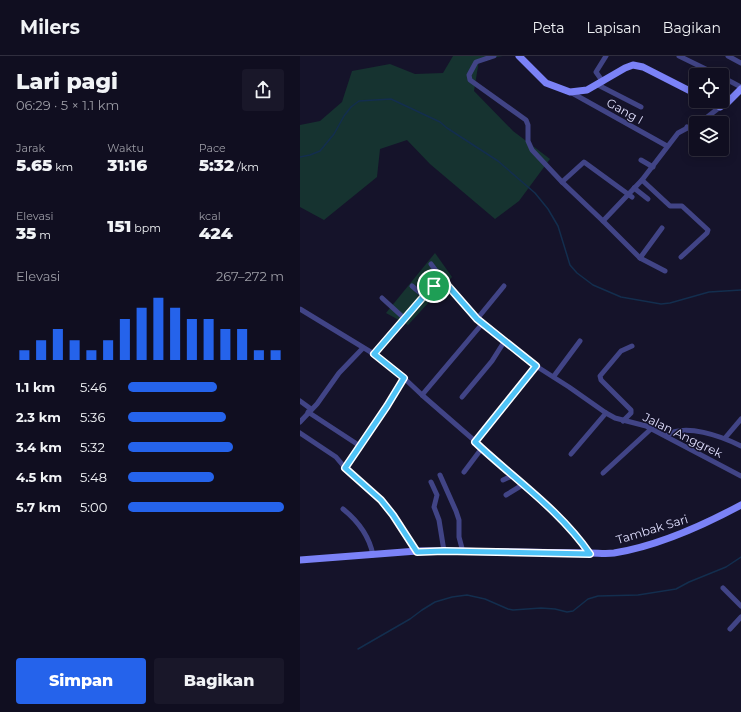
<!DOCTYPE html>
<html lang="id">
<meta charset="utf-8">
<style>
body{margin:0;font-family:Montserrat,sans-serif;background:#191729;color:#f1f3f6;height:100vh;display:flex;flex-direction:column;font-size:15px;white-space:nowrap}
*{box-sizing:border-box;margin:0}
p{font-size:13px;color:#9c9ca5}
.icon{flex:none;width:22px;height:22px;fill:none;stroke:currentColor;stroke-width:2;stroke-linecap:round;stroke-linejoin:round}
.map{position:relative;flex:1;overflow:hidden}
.panel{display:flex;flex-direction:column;background:#100e20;width:300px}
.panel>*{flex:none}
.controls{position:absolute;left:389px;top:12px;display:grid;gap:8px}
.controls a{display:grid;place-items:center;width:40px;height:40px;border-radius:4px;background:#100e20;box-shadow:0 2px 10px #0003,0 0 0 1px #302e3e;font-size:20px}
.pin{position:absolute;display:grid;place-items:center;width:34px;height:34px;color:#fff;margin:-17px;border:2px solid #fff;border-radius:50%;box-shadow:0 1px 4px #0007}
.round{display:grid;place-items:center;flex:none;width:42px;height:42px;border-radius:4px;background:#191729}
.head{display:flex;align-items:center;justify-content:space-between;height:68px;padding:0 16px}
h1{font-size:22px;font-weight:800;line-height:30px}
.metrics{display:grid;grid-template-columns:repeat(3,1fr);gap:6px;height:68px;padding:4px 16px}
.metrics div{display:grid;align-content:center}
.metrics b{font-size:17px;font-weight:800}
.metrics small{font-size:11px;font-weight:400}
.metrics p{font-size:11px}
.chart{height:112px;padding:8px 16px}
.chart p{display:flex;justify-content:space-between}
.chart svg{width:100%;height:72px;margin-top:4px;stroke:#2563eb;stroke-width:6}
.action{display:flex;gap:8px;margin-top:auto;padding:8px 16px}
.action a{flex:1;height:46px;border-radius:4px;background:#2563eb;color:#fff;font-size:16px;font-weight:800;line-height:46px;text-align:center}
.action a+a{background:#191729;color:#f1f3f6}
ul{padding:0 16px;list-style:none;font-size:13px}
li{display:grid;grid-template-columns:64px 48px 1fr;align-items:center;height:30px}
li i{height:10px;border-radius:5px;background:#2563eb}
header{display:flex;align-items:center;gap:24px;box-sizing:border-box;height:56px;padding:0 20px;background:#100e20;border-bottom:1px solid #302e3e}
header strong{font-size:19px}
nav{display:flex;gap:22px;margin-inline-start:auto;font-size:14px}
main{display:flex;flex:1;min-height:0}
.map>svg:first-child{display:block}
</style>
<header>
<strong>Milers</strong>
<nav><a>Peta</a><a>Lapisan</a><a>Bagikan</a></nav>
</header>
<main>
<section class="panel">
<div class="head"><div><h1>Lari pagi</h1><p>06:29 · 5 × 1.1 km</p></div><a class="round"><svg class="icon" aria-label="share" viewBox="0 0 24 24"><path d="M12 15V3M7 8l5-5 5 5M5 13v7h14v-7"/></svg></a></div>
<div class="metrics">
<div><p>Jarak</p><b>5.65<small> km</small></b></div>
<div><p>Waktu</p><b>31:16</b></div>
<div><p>Pace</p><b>5:32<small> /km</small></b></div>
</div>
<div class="metrics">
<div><p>Elevasi</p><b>35<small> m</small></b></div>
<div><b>151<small> bpm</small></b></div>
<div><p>kcal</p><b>424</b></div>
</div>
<div class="chart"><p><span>Elevasi</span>267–272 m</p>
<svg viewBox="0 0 160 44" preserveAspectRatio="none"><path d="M5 44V38M15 44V32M25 44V25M35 44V32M45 44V38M55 44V32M65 44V19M75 44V12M85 44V6M95 44V12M105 44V19M115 44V19M125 44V25M135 44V25M145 44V38M155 44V38"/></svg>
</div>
<ul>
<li><b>1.1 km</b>5:46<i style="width:57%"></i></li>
<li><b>2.3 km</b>5:36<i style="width:63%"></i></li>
<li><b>3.4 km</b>5:32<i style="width:67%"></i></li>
<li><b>4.5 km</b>5:48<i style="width:55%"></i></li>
<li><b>5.7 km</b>5:00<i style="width:100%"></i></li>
</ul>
<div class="action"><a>Simpan</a><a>Bagikan</a></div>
</section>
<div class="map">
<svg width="441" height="656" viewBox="0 0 441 656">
<rect width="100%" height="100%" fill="#15132a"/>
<!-- green -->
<g fill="#163330">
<polygon points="153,0 203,0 179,4 174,35 213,75 250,103 219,145 195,163 130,108 107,84 80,93 77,121 24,164 0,151 0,69 20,65 42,46 52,15 90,8 115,18 143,17"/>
<polygon points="135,197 152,221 108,269 86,257"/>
</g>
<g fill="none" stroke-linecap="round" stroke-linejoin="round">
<!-- stream -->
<g stroke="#132e4e" stroke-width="1.5">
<polyline points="0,101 10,99 20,95 34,78 44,60 51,51 59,45 91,43 140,66 147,72 198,105 235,137 248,153 258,170 270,209 277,217 293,229 321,241 361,248 370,247 409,236 441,234"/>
<polyline points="58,593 110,563 122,554 135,546 152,541 167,539 185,543 208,553 213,554 241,552 255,553 267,556 273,555 288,543 298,540 338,539 376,533 389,526 426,511 441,501"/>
</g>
<!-- street -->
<g stroke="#414486" stroke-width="5">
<polyline points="194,0 176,6 169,19 170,24 226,64 228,69 228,85 232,94 262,126 303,165 342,124 378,77 406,62 420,51"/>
<polyline points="379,0 418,19"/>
<polyline points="428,0 441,7"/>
<polyline points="422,21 441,31"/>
<polyline points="303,26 296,16 306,0"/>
<polyline points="298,29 341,51"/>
<polyline points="272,37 367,90"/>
<polyline points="387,71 396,77"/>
<polyline points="341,104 353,111"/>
<polyline points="342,124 370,150 382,150 408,174 407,177 381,201"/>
<polyline points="262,126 284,106 332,141"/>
<polyline points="334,132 348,143"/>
<polyline points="303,165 340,202 365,215"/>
<polyline points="340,202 362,172"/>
<polyline points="131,208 142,223 177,263 236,310 269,331 306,357 315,362 346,370 441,420"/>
<polyline points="112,230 124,240"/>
<polyline points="82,242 105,263"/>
<polyline points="0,253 74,298 104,322 122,339 214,419 261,462 276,479 290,497"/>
<polyline points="177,263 204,230"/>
<polyline points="74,298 124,240 142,223"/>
<polyline points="254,320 280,285"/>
<polyline points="122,339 182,268"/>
<polyline points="162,341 192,305 204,286"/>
<polyline points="0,345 11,353"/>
<polyline points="8,356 60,390"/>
<polyline points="323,365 331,357 331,354 301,324 300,320 321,295 332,290"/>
<polyline points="0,366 17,348 39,317 63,292"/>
<polyline points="0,377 36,401 51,419 72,435 93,459 117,495"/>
<path d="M366,380C384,366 423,381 441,390"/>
<polyline points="425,382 441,363"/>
<polyline points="175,386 236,310"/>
<polyline points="271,398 306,357"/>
<polyline points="45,412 87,350 104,322"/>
<polyline points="164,416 182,392"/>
<polyline points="303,417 352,372"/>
<polyline points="140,419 156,455 159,464 159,481 163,496"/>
<polyline points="203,424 214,419"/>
<polyline points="131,426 137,439 134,451 139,464 144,495"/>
<polyline points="206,439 224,428"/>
<path d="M43,453C58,465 69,479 73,499"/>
<polyline points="423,532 441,550"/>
<polyline points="430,573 441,561"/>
</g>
<!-- secondary -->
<g stroke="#7b82f7" stroke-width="7">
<polyline points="219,0 246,27 270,36 287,34 325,12 333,9 343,11 396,38"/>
<polyline points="409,45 420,51 428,46 441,33"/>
<path d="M0,504L117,495H144L290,497C298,497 306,498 314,497C358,490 402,470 441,449"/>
</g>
</g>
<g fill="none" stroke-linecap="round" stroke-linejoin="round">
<!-- route casing -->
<g stroke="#fff" stroke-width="8">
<path id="route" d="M142,223L177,263L236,310L175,386C214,423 259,453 290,498L144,495L117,496L93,459L81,444L45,412L87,350L104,322L74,298L124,240Z"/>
</g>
<!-- route -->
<use href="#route" stroke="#4fc3f7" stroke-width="5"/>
</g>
<g text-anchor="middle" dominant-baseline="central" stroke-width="3" stroke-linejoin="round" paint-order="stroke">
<!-- street labels -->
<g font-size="12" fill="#dfdefd" stroke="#15132a">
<text transform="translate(325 55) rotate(29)">Gang I</text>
<text transform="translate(383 379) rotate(26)">Jalan Anggrek</text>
<text transform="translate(352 473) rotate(-17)">Tambak Sari</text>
</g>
</g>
</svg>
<div class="controls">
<a><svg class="icon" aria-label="locate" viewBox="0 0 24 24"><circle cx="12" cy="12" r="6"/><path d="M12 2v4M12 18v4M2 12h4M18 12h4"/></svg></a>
<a><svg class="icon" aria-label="layers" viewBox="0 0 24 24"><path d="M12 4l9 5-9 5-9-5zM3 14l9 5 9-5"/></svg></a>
</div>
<div class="pin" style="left:134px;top:230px;background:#1e9e55"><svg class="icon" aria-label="arrive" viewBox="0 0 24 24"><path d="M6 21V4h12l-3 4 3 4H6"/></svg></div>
</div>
</main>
